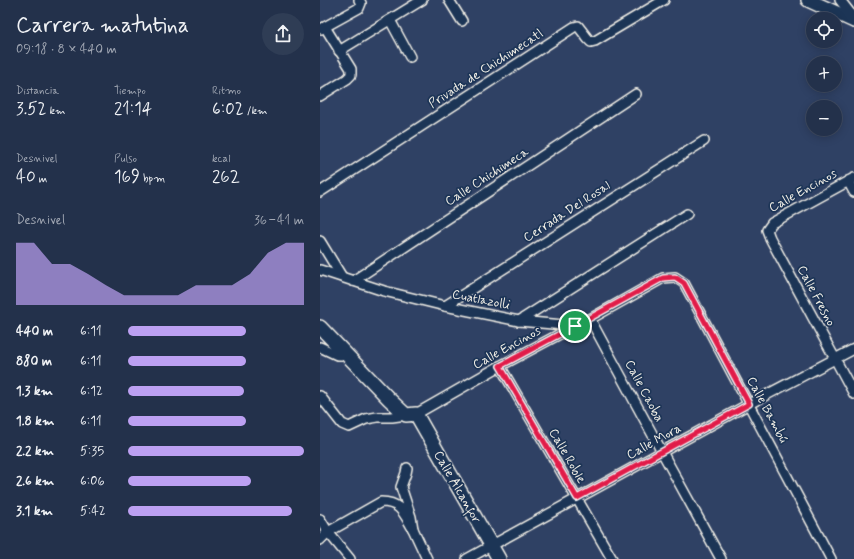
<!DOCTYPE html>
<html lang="es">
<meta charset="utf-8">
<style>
body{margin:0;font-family:Mynerve,sans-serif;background:#2f3d55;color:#f1f3f6;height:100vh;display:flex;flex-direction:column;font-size:15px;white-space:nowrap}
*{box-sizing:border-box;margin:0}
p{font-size:13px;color:#a3a9b5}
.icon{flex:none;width:22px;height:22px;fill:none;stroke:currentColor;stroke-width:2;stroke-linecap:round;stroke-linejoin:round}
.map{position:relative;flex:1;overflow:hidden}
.drawer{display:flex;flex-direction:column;background:#23314b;width:320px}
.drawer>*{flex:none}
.fabs{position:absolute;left:486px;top:12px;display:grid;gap:8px}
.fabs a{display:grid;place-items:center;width:36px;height:36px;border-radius:50%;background:#23314b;box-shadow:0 2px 10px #0003,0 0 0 1px #404c63;font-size:20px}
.pin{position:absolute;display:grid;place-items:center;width:34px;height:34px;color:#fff;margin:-17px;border:2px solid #fff;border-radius:50%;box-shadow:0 1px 4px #0007}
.round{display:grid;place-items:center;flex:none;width:42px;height:42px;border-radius:21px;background:#2f3d55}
.headline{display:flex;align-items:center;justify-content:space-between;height:68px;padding:0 16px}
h1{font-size:22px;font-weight:600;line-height:30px}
.stats{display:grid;grid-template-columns:repeat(3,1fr);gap:6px;height:68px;padding:4px 16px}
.stats div{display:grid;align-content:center}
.stats b{font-size:17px;font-weight:600}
.stats small{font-size:11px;font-weight:400}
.stats p{font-size:11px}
.chart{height:112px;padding:8px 16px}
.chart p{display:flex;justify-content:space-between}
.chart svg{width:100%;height:72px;margin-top:4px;fill:#bca0f2;opacity:.7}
ul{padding:0 16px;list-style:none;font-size:13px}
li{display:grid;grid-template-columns:64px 48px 1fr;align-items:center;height:30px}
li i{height:10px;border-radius:5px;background:#bca0f2}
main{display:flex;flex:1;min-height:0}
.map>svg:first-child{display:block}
</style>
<main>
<section class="drawer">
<div class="headline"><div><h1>Carrera matutina</h1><p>09:18 · 8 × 440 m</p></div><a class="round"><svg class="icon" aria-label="share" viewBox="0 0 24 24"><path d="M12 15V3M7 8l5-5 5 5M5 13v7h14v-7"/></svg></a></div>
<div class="stats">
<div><p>Distancia</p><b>3.52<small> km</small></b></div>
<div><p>Tiempo</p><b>21:14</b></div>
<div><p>Ritmo</p><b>6:02<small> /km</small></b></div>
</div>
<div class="stats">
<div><p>Desnivel</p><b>40<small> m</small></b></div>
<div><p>Pulso</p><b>169<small> bpm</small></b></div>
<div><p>kcal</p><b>262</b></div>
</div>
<div class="chart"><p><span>Desnivel</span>36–41 m</p>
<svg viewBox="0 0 160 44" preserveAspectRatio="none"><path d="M0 44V6L10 6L20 19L30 19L40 25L50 32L60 38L70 38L80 38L90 38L100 32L110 32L120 32L130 25L140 12L150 6L160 6V44z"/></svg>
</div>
<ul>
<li><b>440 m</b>6:11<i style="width:67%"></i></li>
<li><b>880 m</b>6:11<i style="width:67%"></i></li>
<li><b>1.3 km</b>6:12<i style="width:66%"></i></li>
<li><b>1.8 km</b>6:11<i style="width:67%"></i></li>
<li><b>2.2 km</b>5:35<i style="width:100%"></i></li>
<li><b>2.6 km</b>6:06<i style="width:70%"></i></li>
<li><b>3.1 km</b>5:42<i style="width:93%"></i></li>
</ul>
</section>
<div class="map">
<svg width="534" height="559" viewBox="0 0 534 559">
<rect width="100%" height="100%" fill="#2f4164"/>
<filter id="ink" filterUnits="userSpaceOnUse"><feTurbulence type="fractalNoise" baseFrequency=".025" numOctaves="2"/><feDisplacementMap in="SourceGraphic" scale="8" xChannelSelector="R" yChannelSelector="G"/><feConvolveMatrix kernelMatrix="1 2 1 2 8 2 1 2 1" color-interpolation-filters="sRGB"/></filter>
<g filter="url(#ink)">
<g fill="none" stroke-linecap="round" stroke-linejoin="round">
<!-- street casing -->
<g stroke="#f4f1e8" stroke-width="12">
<g id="street">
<polyline points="129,0 142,21"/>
<polyline points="520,0 534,18"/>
<polyline points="70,20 90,57"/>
<polyline points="1,29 39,8 41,3 39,0"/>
<polyline points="19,51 102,0"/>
<polyline points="0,96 27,79 31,75 31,69 5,27"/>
<polyline points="534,178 452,223 447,230 450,238 534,394"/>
<polyline points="528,181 534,192"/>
<polyline points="0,192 254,27 258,26 268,39 271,42 275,41 344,0"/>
<polyline points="0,241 22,277"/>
<polyline points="0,270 64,291 125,306 199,321 255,326"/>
<polyline points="33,281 316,94"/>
<polyline points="125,306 384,141"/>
<polyline points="270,319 342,452 401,559"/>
<polyline points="199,321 367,214"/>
<polyline points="0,347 17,355 27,355"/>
<polyline points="180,366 292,559"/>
<polyline points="0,396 22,424 29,427 46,419 57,417 72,417 86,415"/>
<polyline points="96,414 180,366 255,326 270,319 343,278 355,277 364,283 511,559"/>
<polyline points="87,468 86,473 81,487 91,517 93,529 107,559"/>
<polyline points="0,519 8,532 30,559"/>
<path d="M0,540L8,532L61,502C81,502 84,514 93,529"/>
<polyline points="147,559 429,404 534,349"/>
</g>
</g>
<!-- secondary casing -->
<g stroke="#f4f1e8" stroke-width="16">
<g id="secondary">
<polyline points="488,0 534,21"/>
<polyline points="0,327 69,399 86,415 96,414 179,559"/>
</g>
</g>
<!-- street -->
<use href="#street" stroke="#1d3557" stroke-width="9"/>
<!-- secondary -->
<use href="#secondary" stroke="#1d3557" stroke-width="13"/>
</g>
</g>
<g fill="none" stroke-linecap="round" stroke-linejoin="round" filter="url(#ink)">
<!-- route casing -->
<g stroke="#fff" stroke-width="8">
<polygon id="route" points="355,277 364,283 429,404 257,498 180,366 270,318 343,278"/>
</g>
<!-- route -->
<use href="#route" stroke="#e11d48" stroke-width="5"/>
</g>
<g text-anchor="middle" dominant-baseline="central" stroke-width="3.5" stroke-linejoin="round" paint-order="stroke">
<!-- street labels -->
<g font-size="13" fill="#f4f1e8" stroke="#1d3557">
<text transform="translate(166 69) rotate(-33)">Privada de Chichimecatl</text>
<text transform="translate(167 177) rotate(-33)">Calle Chichimeca</text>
<text transform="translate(483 191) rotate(-29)">Calle Encinos</text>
<text transform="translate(247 212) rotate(-33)">Cerrada Del Rosal</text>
<text transform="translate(496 296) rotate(62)">Calle Fresno</text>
<text transform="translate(161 300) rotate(11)">Cuatlazolli</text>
<text transform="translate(187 348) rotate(-29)">Calle Encinos</text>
<text transform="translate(324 391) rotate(62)">Calle Caoba</text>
<text transform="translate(447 410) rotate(62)">Calle Bambú</text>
<text transform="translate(334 442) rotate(-29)">Calle Mora</text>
<text transform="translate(247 456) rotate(60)">Calle Roble</text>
<text transform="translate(137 487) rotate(60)">Calle Alcanfor</text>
</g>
</g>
</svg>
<div class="fabs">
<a><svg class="icon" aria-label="locate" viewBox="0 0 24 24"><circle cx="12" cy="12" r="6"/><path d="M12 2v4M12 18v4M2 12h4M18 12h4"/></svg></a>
<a>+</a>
<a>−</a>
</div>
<div class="pin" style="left:255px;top:326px;background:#1e9e55"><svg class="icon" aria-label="arrive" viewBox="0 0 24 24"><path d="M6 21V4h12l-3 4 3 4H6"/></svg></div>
</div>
</main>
